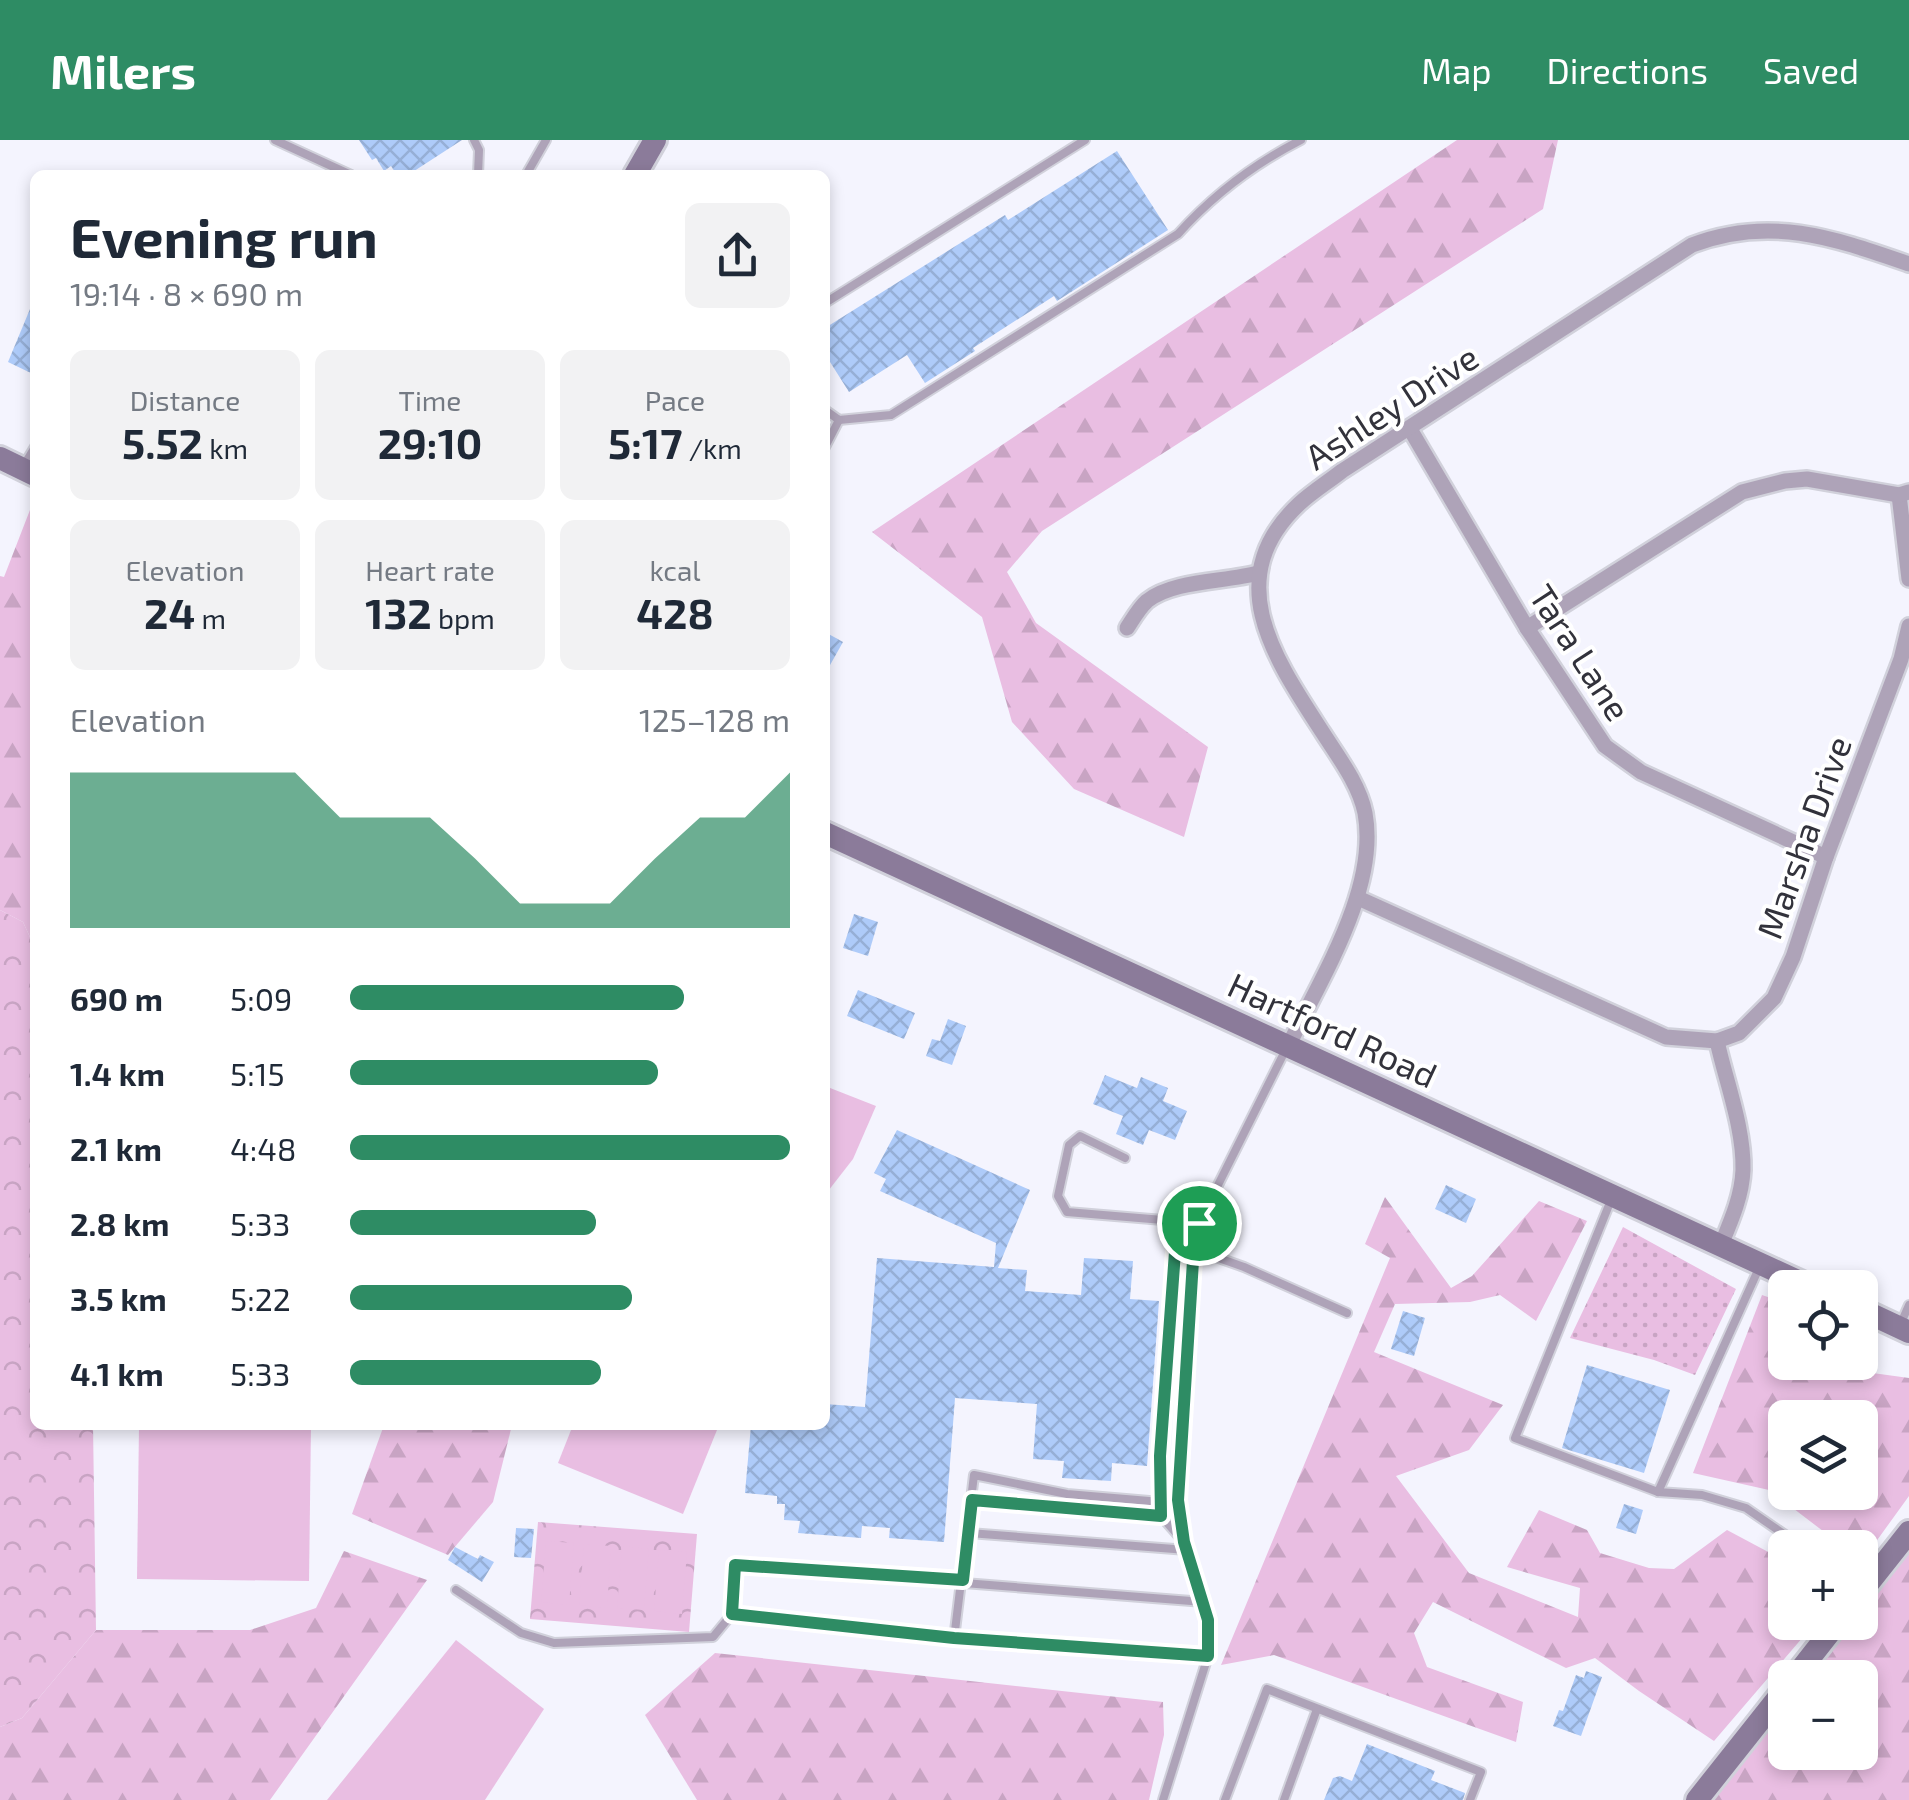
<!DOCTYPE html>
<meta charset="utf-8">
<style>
body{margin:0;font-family:"Exo 2",sans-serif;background:#f2f2f3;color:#1f2937;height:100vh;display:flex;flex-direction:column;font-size:38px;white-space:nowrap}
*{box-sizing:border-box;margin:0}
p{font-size:32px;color:#747a83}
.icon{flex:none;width:55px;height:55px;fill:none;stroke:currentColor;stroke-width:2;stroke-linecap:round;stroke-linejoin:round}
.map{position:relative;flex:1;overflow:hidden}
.sheet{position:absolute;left:30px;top:30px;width:800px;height:1260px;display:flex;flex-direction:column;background:#fff;border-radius:15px;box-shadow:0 5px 15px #0003}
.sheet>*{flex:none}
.buttons{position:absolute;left:1768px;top:1130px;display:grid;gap:20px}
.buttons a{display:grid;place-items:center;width:110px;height:110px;border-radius:15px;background:#fff;box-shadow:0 5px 15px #0003;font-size:50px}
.pin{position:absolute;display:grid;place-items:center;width:85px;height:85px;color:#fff;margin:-42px;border:5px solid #fff;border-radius:50%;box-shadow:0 2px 10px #0007}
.round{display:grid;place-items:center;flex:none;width:105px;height:105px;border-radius:15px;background:#f2f2f3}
.head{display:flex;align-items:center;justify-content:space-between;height:170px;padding:0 40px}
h1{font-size:55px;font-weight:700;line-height:75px}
.figures{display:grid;grid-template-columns:repeat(3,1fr);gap:15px;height:170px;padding:10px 40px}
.figures div{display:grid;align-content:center;border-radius:15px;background:#f2f2f3;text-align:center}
.figures b{font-size:42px;font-weight:700}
.figures small{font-size:28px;font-weight:400}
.figures p{font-size:28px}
.chart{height:280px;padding:20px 40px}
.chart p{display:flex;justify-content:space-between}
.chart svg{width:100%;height:180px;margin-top:10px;fill:#2e8c64;opacity:.7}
ul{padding:0 40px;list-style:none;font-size:32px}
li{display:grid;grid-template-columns:160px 120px 1fr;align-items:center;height:75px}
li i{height:25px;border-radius:12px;background:#2e8c64}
header{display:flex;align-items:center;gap:60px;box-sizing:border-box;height:140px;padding:0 50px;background:#2e8c64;color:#fff}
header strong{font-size:48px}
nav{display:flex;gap:55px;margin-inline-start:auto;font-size:35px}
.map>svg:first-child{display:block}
</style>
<header>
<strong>Milers</strong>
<nav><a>Map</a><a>Directions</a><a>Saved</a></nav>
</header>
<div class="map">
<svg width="1909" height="1660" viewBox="0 0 1909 1660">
<defs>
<pattern id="grass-dots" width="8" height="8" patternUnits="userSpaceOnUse" patternTransform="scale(2.5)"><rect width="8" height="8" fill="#e9bee2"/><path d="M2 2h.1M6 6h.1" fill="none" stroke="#c8a4c3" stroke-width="1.8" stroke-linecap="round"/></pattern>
<pattern id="forest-firs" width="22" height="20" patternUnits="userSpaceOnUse" patternTransform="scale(2.5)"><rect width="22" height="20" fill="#e9bee2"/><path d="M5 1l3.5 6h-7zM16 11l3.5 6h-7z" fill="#c8a4c3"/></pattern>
<pattern id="park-crowns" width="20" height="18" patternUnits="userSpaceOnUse" patternTransform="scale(2.5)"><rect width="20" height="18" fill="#e9bee2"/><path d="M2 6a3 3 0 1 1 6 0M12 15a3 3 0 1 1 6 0" fill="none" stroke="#c8a4c3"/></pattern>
<pattern id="building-cross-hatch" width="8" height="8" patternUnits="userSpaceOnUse" patternTransform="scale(2.5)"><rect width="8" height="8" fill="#aecbf9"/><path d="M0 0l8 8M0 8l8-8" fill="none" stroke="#96afd6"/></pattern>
</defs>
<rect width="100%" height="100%" fill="#f4f4fe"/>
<!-- grass -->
<polygon fill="url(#grass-dots)" points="1623,1087 1736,1149 1695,1235 1654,1220 1570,1198"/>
<!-- forest -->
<g fill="url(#forest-firs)" fill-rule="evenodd">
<polygon points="1457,0 1558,0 1543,69 1042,391 1007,432 1036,483 1208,607 1184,697 1074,649 1012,582 982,477 872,392"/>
<polygon points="35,357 35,808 23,782 0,770 0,436 4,437"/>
<polygon points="1385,1057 1451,1148 1472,1136 1539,1061 1587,1081 1536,1181 1500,1155 1470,1162 1395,1164 1374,1212 1503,1265 1469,1310 1396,1336 1469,1433 1578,1477 1580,1448 1507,1427 1539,1370 1587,1390 1600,1413 1649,1428 1674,1429 1727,1390 1785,1421 1785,1482 1815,1483 1714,1601 1639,1551 1595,1518 1566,1528 1433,1462 1414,1493 1427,1527 1523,1562 1516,1602 1274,1515 1221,1525 1390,1118 1365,1104"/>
<path d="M1762,1155L1785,1163V1222L1852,1223L1858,1231L1909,1238V1356L1862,1421L1860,1408L1844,1407L1769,1350L1693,1333ZM1785,1278H1860V1352H1785Z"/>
<polygon points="384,1285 512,1285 493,1362 448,1415 352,1374"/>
<polygon points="1909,1399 1909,1660 1713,1660 1785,1564 1785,1612 1860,1612 1860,1538 1805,1537 1846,1483 1860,1482 1860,1464"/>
<polygon points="344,1411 427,1440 270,1660 0,1660 0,1587 22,1578 96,1490 250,1490 316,1468"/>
<polygon points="715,1513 1163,1562 1164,1595 1149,1660 697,1660 645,1575"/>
</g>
<!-- park -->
<g fill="url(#park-crowns)">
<polygon points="0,770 23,782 35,808 35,1285 93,1285 96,1490 22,1578 0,1587"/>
<polygon points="538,1382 697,1394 689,1492 530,1479"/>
</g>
<!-- pitch -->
<g fill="#e9bee2">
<polygon points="825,946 876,966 853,1019 825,1055"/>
<polygon points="139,1285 311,1285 309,1441 137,1439"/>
<polygon points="573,1285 719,1285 683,1374 558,1323"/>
<polygon points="546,1401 574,1403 569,1465 541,1462"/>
<polygon points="584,1404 611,1406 607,1468 579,1465"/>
<polygon points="622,1406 649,1409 644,1470 617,1468"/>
<polygon points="659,1410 687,1412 682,1474 654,1471"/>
<polygon points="456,1500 544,1569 485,1660 327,1660"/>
</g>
<!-- building -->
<g fill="url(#building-cross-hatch)">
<polygon points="359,0 462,0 408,35 397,35 391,26 384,31 376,18 372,20"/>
<polygon points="1117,11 1168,90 1057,161 1054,156 973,208 975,211 925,243 907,215 849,252 825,214 825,188 1005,75 1008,80"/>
<polygon points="35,157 35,235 8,222"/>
<polygon points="825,492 843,502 825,534"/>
<polygon points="854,774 878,782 868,816 843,808"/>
<polygon points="858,850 915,873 904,899 847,876"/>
<polygon points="948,879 966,886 952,925 926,916 932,899 940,901"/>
<polygon points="1105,935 1137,948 1141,937 1168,948 1163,961 1187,971 1175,1000 1149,990 1143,1005 1116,994 1123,976 1093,964"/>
<polygon points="897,990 1030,1050 998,1128 1027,1130 1025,1151 1081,1155 1084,1118 1133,1121 1130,1159 1159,1161 1147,1326 1112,1323 1111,1341 1062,1338 1064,1321 1033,1319 1037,1264 955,1258 944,1402 889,1398 890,1388 862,1386 861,1398 798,1393 800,1381 784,1380 785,1364 777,1364 777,1356 745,1353 751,1285 825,1285 825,1264 865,1267 877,1118 994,1127 996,1103 880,1051 886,1039 874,1033"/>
<polygon points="1446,1045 1476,1059 1466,1083 1435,1069"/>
<polygon points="1403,1171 1425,1178 1414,1216 1391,1209"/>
<polygon points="1587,1225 1670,1250 1644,1333 1562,1308"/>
<polygon points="1624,1364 1643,1370 1636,1394 1616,1388"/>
<polygon points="516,1388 534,1389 531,1418 514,1417"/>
<polygon points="455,1407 478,1419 480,1415 494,1422 482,1442 448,1420"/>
<polygon points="1586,1531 1602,1537 1581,1596 1553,1586 1559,1570 1563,1571 1576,1535 1584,1538"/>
<polygon points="1367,1604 1435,1631 1431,1640 1465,1653 1463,1660 1324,1660 1333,1638 1340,1636 1352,1641"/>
</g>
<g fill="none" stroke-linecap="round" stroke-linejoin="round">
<!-- lane casing -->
<g stroke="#d1d1db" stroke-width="12">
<g id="lane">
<polyline points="275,0 351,35"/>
<polyline points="474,0 479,10 478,35"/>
<polyline points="526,35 546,0"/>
<polyline points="825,163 1085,0"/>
<path d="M825,270L839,280L891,275L1178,94C1214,54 1254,24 1301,0"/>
<polyline points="825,307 839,280"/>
<polyline points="24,325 35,307"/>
<polyline points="1125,1018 1080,996 1069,1005 1058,1056 1067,1072 1199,1083"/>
<polyline points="1611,1060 1515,1298 1658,1352 1702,1355 1746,1368 1804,1408"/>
<polyline points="1196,1110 1244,1127 1347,1173"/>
<polyline points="1901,1183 1909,1165"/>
<polyline points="1658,1352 1759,1128"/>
<polyline points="972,1360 1161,1376"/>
<polyline points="969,1393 1187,1410"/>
<polyline points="1184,1402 1178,1360 1193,1121 1199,1083"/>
<polyline points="456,1450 521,1493 554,1503 713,1497 732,1474"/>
<polyline points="1204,1462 735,1425 732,1474 954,1499 1208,1516"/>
<polyline points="954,1499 974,1335 1067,1354 1161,1362"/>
<polyline points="1163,1660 1208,1516 1208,1496 1204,1462 1184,1402 1161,1376 1159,1316 1175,1112 1178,1105 1199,1083 1286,909"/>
<polyline points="1225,1660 1267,1549 1481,1632 1470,1660"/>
<polyline points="1284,1660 1317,1569"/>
</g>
</g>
<!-- street casing -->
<g stroke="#d1d1db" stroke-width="20">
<g id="street">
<polyline points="1410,289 1527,488 1605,606 1641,632 1826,717"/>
<polyline points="1899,355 1909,439"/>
<path d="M1127,488C1133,479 1139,468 1147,461C1173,440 1226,442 1258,433"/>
<polyline points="1527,488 1742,352 1785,341 1807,339 1899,355 1909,352"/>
<polyline points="1358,758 1666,897 1717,901 1739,893 1774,858 1793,817 1826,717 1901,519 1909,486"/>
<path d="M1717,901C1726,942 1744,988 1743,1030C1742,1056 1731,1081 1721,1105"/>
<path d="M1288,907C1320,839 1379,749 1365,673C1359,644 1339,618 1323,593C1275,519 1219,439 1299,364C1312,352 1328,342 1342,331L1692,105C1770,75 1834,98 1909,124"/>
</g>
</g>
<!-- secondary casing -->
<g stroke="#d1d1db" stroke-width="28">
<g id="secondary">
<polyline points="635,35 655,0"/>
<polyline points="0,318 35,335"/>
<polyline points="825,693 1813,1148"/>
<polyline points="1860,1169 1909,1192"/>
<polyline points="1860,1454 1909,1392"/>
<polyline points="1794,1538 1838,1482"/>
<polyline points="1697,1660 1785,1549"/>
</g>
</g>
<!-- lane -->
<use href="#lane" stroke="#aea3b8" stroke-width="8"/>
<!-- street -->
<use href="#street" stroke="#aea3b8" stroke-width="15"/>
<!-- secondary -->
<use href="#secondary" stroke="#8b7b9a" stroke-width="22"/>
</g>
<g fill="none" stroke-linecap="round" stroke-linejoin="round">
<!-- route casing -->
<g stroke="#fff" stroke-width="20">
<polygon id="route" points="1199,1083 1193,1121 1178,1360 1184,1402 1208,1480 1208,1516 954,1498 732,1474 735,1425 963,1440 972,1360 1161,1376 1160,1316 1175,1112 1178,1105"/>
</g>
<!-- route -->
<use href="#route" stroke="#2e8c64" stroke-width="12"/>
</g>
<g text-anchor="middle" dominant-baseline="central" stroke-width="8" stroke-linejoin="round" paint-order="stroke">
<!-- street labels -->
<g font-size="35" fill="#32323b" stroke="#fff">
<text transform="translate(1391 266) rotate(-33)">Ashley Drive</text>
<text transform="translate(1581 512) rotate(57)">Tara Lane</text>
<text transform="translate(1803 697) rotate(-70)">Marsha Drive</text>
<text transform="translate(1333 889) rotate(25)">Hartford Road</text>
</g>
</g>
</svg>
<div class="buttons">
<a><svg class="icon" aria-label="locate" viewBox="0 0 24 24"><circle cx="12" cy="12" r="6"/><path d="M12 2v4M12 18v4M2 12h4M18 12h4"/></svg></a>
<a><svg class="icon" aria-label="layers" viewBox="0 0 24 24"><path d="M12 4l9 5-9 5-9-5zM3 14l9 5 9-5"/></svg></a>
<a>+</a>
<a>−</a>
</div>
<div class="pin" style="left:1199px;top:1083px;background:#1e9e55"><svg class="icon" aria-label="arrive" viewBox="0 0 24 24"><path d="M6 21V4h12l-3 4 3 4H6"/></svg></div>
<section class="sheet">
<div class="head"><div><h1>Evening run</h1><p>19:14 · 8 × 690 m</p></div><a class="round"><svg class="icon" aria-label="share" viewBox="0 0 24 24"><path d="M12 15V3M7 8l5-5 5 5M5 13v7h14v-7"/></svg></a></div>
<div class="figures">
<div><p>Distance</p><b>5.52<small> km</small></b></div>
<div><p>Time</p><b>29:10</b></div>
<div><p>Pace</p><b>5:17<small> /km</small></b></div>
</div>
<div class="figures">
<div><p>Elevation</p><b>24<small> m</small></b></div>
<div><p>Heart rate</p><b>132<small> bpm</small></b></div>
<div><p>kcal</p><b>428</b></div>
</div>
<div class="chart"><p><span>Elevation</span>125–128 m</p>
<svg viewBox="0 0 160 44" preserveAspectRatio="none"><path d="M0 44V6L10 6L20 6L30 6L40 6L50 6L60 17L70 17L80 17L90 27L100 38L110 38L120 38L130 27L140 17L150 17L160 6V44z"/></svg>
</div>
<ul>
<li><b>690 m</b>5:09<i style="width:76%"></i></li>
<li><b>1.4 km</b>5:15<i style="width:70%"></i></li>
<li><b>2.1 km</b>4:48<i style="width:100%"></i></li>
<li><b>2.8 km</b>5:33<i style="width:56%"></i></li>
<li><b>3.5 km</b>5:22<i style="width:64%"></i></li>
<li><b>4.1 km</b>5:33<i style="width:57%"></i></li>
</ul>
</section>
</div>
